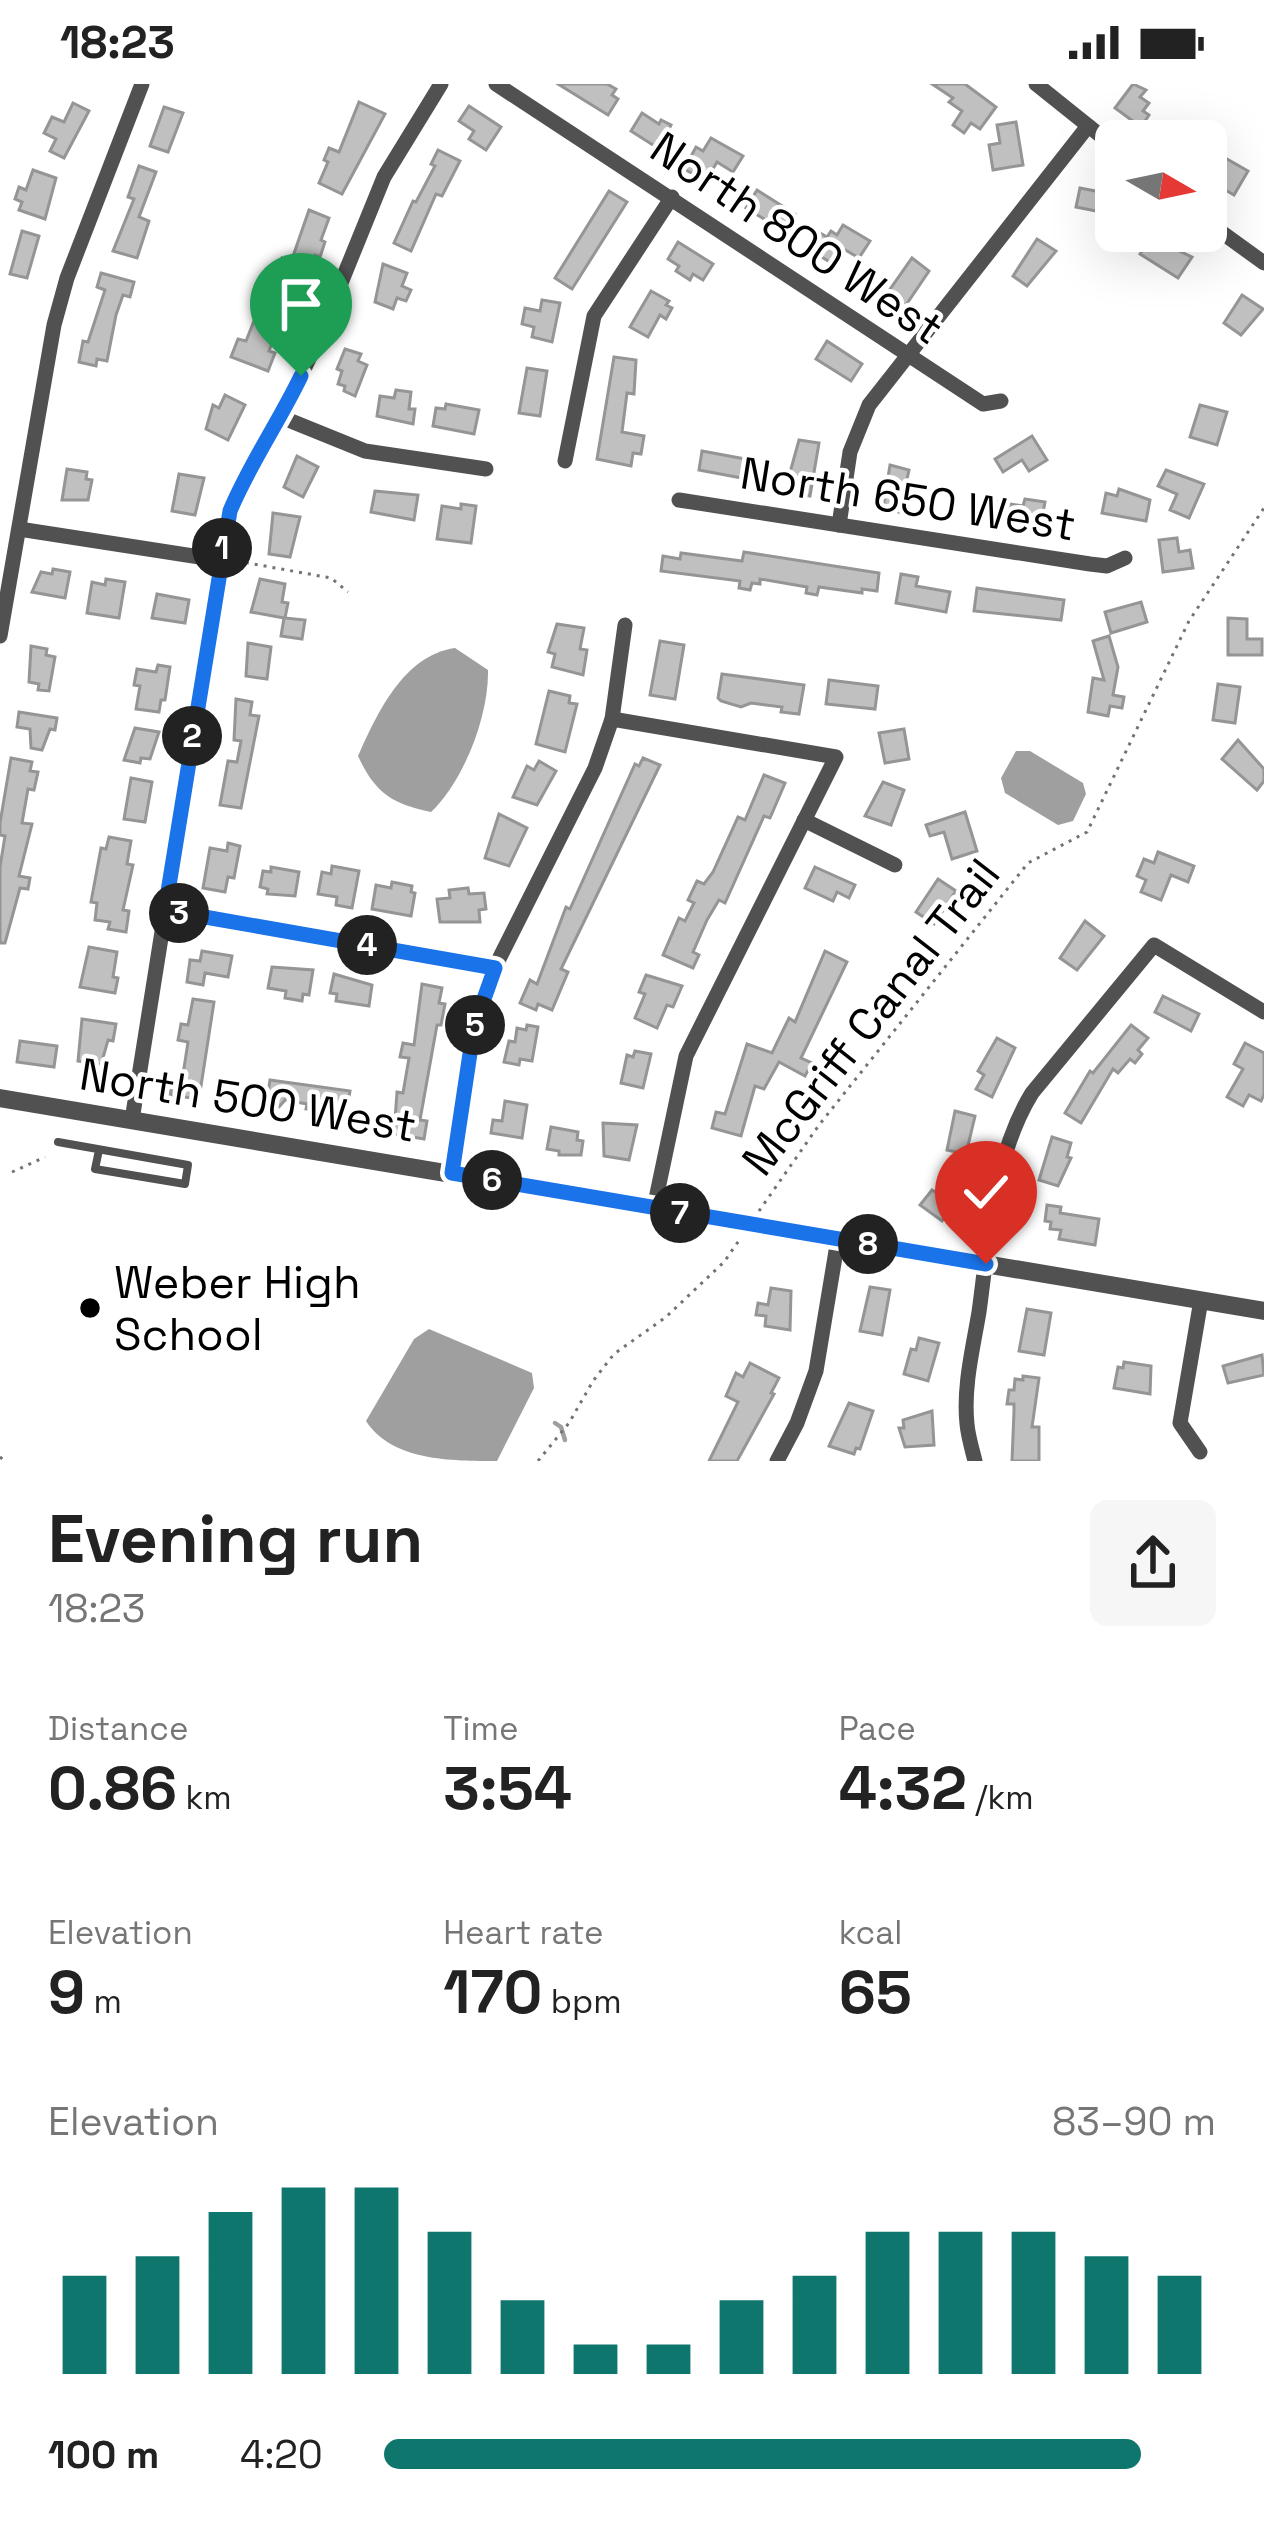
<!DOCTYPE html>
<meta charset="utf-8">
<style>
body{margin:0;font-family:"Space Grotesk",sans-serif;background:#f6f6f6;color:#222;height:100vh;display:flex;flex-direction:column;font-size:45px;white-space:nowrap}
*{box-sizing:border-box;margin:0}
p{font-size:39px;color:#767676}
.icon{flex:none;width:66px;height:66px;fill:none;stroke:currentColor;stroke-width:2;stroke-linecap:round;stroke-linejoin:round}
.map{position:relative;height:1377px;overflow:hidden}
.side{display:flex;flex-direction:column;background:#fff;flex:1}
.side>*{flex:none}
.needle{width:78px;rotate:99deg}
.tools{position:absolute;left:1095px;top:36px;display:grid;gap:24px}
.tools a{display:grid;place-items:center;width:132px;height:132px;border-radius:18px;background:#fff;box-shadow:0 12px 48px #0002;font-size:60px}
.pin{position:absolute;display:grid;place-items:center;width:102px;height:102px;color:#fff;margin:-123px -51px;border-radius:50% 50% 50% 0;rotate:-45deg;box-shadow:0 0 12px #0007}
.pin .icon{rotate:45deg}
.km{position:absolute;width:60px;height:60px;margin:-30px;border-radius:50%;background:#222;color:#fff;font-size:33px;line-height:60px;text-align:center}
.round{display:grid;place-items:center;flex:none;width:126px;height:126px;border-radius:18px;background:#f6f6f6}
.headline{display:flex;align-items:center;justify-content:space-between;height:204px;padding:0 48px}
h1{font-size:66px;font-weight:800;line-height:90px}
.stats{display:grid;grid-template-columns:repeat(3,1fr);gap:18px;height:204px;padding:12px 48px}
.stats div{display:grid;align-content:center}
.stats b{font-size:60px;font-weight:800}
.stats small{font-size:33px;font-weight:400}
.stats p{font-size:33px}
.chart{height:336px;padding:24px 48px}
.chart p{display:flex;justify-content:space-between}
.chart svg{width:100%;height:216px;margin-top:12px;stroke:#0f766e;stroke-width:6}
ul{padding:0 48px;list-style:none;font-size:39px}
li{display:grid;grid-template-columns:192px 144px 1fr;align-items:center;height:90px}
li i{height:30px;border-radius:15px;background:#0f766e}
.status{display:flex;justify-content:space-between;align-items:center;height:84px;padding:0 60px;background:#fff;direction:ltr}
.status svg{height:33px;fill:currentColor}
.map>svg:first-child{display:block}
</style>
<div class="status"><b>18:23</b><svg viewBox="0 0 49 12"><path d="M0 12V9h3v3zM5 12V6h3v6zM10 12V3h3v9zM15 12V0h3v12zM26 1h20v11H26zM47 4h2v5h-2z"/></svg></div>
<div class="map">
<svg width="1264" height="1377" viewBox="0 0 1264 1377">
<rect width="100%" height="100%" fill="#fff"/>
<!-- water -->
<g fill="#9f9f9f">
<path d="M455,564L488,586C489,631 464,697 431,728C392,720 375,709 358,672C377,629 404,571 455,564Z"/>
<polygon points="1016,667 1030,667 1083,699 1086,710 1073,737 1058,741 1005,709 1001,694"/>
<path d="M429,1245L532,1289L534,1304L497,1377C451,1377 392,1377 366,1337L414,1255Z"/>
</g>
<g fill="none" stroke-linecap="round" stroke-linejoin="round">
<!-- stream -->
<polyline stroke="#9f9f9f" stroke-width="4.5" points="555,1339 561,1343 565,1356"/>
</g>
<!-- building -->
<g fill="#c0c0c0" stroke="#959595" stroke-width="3">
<polygon points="558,0 607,0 616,5 612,11 618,15 608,31"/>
<polygon points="932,0 965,0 996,23 980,45 971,39 964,49 953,41 962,27 949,18 953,14"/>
<polygon points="1133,0 1146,6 1140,13 1149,19 1143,27 1149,31 1141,43 1115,24"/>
<polygon points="359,18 385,30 342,110 319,99 328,78 324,76 329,64 339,68"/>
<polygon points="73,19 89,27 64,74 50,67 56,55 44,49 52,33 64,38"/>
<polygon points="469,22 501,43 486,66 469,55 474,47 459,37"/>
<polygon points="164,23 183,29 168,68 150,62"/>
<polygon points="642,29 659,40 661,36 671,41 668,47 675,51 664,68 631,47"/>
<polygon points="1016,38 1023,81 993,86 989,61 1000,59 997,41"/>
<polygon points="711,54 743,72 733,88 717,78 706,97 684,85 696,63 703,67"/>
<polygon points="438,66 460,77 442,112 436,110 411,167 394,159 413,117 416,118 435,82 431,80"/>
<polygon points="1220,71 1248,87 1234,111 1220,103 1224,95 1210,87"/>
<polygon points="139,82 156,88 139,133 149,137 137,174 113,167 134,115 128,113"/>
<polygon points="33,86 56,94 45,135 19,126 22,118 15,115 19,103 26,106"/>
<polygon points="1080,104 1116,111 1116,131 1076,123"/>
<polygon points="757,106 795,130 784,147 746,124"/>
<polygon points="609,107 627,118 572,205 555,194"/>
<polygon points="309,126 329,134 321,156 325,158 320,173 315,171 297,226 267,214 282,174 291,178"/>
<polygon points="843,141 870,157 859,174 842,164 833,180 810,166 820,149 827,153 831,147 837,151"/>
<polygon points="22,147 39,152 27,194 10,190"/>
<polygon points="1037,155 1056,167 1027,202 1013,192"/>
<polygon points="1156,156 1192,173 1178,194 1140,170 1147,158 1152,162"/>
<polygon points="678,158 713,180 703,196 693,190 690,196 676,187 679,182 668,175"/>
<polygon points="912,174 929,187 904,224 886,211"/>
<polygon points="383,180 407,189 402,202 411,206 406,217 397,214 393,225 375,218"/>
<polygon points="101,189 134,198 130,213 123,211 116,231 107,277 97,275 96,282 79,278 83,257 88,258 105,206 97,203"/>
<polygon points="651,207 669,217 666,221 672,224 666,235 660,231 648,253 630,243"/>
<polygon points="1242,211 1263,225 1241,251 1224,239"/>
<polygon points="542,216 560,219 552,258 532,253 534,243 522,240 525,224 540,227"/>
<polygon points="254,237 277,246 269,267 275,269 268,287 231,273 238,255 246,257"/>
<polygon points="827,257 862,280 851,297 816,275"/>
<polygon points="345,265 361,270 358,277 367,281 355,312 344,307 345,302 338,300 342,287 337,285"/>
<polygon points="614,273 636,276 634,310 627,309 622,348 644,352 641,370 633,369 631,382 597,375"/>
<polygon points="527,284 547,287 540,332 519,329"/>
<polygon points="396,306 411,308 409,325 415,325 413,340 377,332 380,312 394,314"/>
<polygon points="225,311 245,321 228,356 206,345 213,321 219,324"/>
<polygon points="446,320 479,326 474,350 433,342 436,324 445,325"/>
<polygon points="1200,321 1227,328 1217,361 1190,353"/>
<polygon points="1032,352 1047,376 1029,387 1022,376 1003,388 995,375"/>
<polygon points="799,356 819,359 810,412 791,409 794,393 789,392"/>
<polygon points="702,367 756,377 752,396 699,386"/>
<polygon points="297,372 318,383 303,413 284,403"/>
<polygon points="890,381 909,386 905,404 912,406 906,430 883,424"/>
<polygon points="67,385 87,388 86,395 92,396 88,416 62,416"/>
<polygon points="1166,386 1204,400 1189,434 1170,426 1177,410 1158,402"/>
<polygon points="179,390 204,394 195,431 172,427"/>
<polygon points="1119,405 1150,416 1146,437 1102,429 1106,409 1117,412"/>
<polygon points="375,407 418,411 414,436 371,428"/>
<polygon points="1025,415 1045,418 1040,445 995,438 998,418 1023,422"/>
<polygon points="461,420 476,422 471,459 437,455 442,422 461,425"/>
<polygon points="273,429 300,433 290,473 269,470"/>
<polygon points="1177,454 1179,468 1190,466 1193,484 1163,488 1159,456"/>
<polygon points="744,468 879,489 877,507 862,505 862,509 819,503 817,511 806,509 807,503 760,495 760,500 752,499 750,506 739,504 740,497 661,487 663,472 680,475 681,469 742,477"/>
<polygon points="53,485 70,488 65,514 32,508 41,488 52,490"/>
<polygon points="901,490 918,493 916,502 950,508 946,528 896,519"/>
<polygon points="106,495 125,498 119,534 87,529 92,498 105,501"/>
<polygon points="260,495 285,500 282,518 288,519 285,534 305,536 302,555 281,552 284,534 251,528"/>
<polygon points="977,504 1064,516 1061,536 974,527"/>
<polygon points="157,510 189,516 185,539 152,534"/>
<polygon points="1141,518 1147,538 1111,549 1105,528"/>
<polygon points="1228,534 1247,535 1247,555 1262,555 1262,571 1228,571"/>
<polygon points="557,540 584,544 580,565 587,566 583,591 552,583 555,570 548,568"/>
<polygon points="1109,552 1118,583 1113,611 1124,613 1122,624 1110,622 1108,632 1088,628 1093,594 1104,596 1093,557"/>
<polygon points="660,557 684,561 675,615 650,611"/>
<polygon points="248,559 271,563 267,595 246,592"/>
<polygon points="31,562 47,565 46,571 55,573 49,607 38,606 39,600 29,598"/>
<polygon points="158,581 170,583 165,616 161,616 159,628 136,625 140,602 134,601 137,585 156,588"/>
<polygon points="722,590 804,601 799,630 781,628 782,623 751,619 741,623 721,617 718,614"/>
<polygon points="829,596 878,602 875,625 826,620"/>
<polygon points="1218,600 1240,603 1235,639 1213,636"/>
<polygon points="549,607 570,612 569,619 577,620 565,668 536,660"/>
<polygon points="236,615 252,618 250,631 259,632 241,724 220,721 228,677 237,678 241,657 234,656"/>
<polygon points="19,628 57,634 55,646 50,645 42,666 31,664 30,645 17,643"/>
<polygon points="135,644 159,648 150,675 141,674 140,679 124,676"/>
<polygon points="904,645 909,675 885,679 879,649"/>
<polygon points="1238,656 1264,685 1264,697 1257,706 1222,675"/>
<polygon points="11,674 32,678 30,687 38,688 34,706 28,705 22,739 32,740 19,792 30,794 28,805 20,804 5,859 0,859 0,783 5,752 0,751 0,739"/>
<polygon points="643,674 660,681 561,885 568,888 552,926 538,920 536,926 520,919 530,896 537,900 566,823 570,825 635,680 639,682"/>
<polygon points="539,677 556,687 537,721 513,713 527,682 534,686"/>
<polygon points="764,691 785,699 770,734 764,732 725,819 719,816 707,836 693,868 699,871 693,884 663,871 679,834 685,837 694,819 688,816 697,797 704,800 713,788 738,733 745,736"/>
<polygon points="131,694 152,698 145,738 124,735"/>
<polygon points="883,698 904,706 891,741 865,732"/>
<polygon points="965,728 977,767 952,775 944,748 930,752 926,741"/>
<polygon points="499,730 527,744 509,782 485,774"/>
<polygon points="109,753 131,757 127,780 133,781 123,826 129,827 126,848 108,845 110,838 95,836 97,819 91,818 101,764 106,765"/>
<polygon points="228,759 240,762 234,794 228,793 225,808 203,804 210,764 227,767"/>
<polygon points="1158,768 1194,782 1188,798 1171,791 1161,816 1141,808 1146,796 1137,792 1144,775 1154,779"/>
<polygon points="332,782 359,787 352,824 336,821 337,813 318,810 322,788 331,790"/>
<polygon points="271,783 299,788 295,812 267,810 268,805 260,803 263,787 271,788"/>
<polygon points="815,783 855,801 849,814 837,808 833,817 805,804"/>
<polygon points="938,795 956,807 934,840 916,828"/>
<polygon points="392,798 412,802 411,808 415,809 411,832 372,825 376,801 391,804"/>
<polygon points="468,804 469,810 484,809 486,825 479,826 480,838 440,838 437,815 450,814 449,806"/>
<polygon points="1085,837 1104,852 1077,886 1060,874"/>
<polygon points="89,863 117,868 113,893 118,894 115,909 80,903"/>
<polygon points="202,867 232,872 228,893 205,889 203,901 187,898 190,876 200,877"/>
<polygon points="825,867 847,878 801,974 812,979 805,992 779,978 764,1005 755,1002 741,1052 712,1044 716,1028 725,1030 747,960 772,969 789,934 795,938"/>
<polygon points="272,883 313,886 309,911 303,910 302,917 285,914 286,907 268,904"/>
<polygon points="334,890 372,901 369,922 336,917 337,910 330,909"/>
<polygon points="646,891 682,902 673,923 667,921 657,944 635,934 645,910 639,908"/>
<polygon points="422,900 442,904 439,919 445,920 441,941 437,941 420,1036 427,1037 424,1055 394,1050 397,1008 403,1009 409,974 400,973 403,959 414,961"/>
<polygon points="1163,912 1199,930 1191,947 1155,928"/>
<polygon points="193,915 214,918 199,1015 170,1011 173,995 179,996 184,984 188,958 178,956 181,940 188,941"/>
<polygon points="82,935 116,940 113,957 108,956 101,981 78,977"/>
<polygon points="527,941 538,943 532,977 520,975 519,981 504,978 509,957 515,958 517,944 526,946"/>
<polygon points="1131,941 1148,954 1138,966 1142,970 1135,979 1130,975 1118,989 1113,985 1081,1039 1065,1029 1090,987 1093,989"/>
<polygon points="997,954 1015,964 992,1013 976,1005 984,991 978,987"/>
<polygon points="20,957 57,962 54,983 17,978"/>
<polygon points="1245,959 1264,969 1264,1011 1261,1017 1249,1011 1243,1022 1227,1013 1243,985 1234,980"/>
<polygon points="635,967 651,970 643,1004 621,999 627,971 633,973"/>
<polygon points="270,996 350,1007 346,1029 306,1025 307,1020 285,1016 279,1023 266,1021"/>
<polygon points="505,1017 527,1021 522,1054 491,1049 493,1036 502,1037"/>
<polygon points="955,1027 975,1032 966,1070 947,1066"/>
<polygon points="603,1039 637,1041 629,1076 604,1072"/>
<polygon points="551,1043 578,1048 577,1056 583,1057 581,1071 559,1071 559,1067 547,1065"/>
<polygon points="1052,1053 1071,1059 1067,1073 1071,1074 1058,1102 1039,1096"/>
<polygon points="946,1098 961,1110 942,1137 920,1121 932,1106 937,1109"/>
<polygon points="1047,1121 1061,1123 1060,1129 1099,1135 1095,1161 1059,1155 1061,1146 1050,1145 1051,1138 1045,1137"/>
<polygon points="870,1203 890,1206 882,1251 860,1247"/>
<polygon points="771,1204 791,1207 790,1246 765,1242 766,1232 756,1231 758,1219 768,1221"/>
<polygon points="1027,1225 1051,1229 1044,1271 1019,1267"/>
<polygon points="919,1254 939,1259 928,1297 904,1290 911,1265 916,1266"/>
<polygon points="1262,1271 1264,1291 1228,1299 1223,1282"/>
<polygon points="1124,1278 1151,1282 1150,1310 1114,1304 1118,1283 1123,1284"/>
<polygon points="750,1279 779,1294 771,1309 774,1310 737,1377 709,1377 738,1318 726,1312 736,1289 743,1293"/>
<polygon points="1023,1292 1039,1294 1032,1343 1039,1343 1039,1377 1012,1377 1014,1327 1014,1320 1007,1320 1009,1306 1014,1306 1015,1295 1023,1296"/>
<polygon points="849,1319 873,1327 860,1365 856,1364 854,1370 829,1362"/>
<polygon points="932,1327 934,1361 905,1363 899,1344 904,1344 903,1336"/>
</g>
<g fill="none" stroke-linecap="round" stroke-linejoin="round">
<!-- path -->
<g stroke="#737373" stroke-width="3" stroke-dasharray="3 6" stroke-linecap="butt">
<polyline points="237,477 331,494 348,508"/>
<polyline points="12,1088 45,1073"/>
<polyline points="759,1127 819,1041 1028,779 1087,748 1189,537 1264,424"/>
<polyline points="0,1373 5,1377"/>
<polyline points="538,1377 569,1339 593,1297 614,1270 666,1233 724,1178 740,1155"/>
</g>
<!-- service -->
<polyline stroke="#515151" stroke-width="8" points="58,1058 188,1081 185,1100 95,1085 99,1066"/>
<!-- minor -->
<g stroke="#515151" stroke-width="15">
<polyline points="496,0 983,320 1001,317"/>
<polyline points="1036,0 1116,64"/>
<polyline points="1206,137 1264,179"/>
<polyline points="281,333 365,367 486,385"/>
<polyline points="565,377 594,232 672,113"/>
<polyline points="679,416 1090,480 1107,482 1125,474"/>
<polyline points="839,441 850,368 869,321 1088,42"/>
<polyline points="19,445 219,476"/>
<polyline points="0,552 54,241 67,194 142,0"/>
<polyline points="612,635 836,673 686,972 654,1124"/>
<polyline points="804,736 895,781"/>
<polyline points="165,826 495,883"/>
<polyline points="132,1036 229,427 249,380 281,333 317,258 384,93 441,0"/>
<polyline points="451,1089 474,943 495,883 595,684 612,635 625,541"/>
<polyline points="1200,1368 1180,1339 1201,1216"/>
<polyline points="777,1377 797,1339 816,1287 838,1155"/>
<path d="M975,1377C972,1365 968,1352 967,1340C963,1303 973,1264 979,1228C989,1156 993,1072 1032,1009L1154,861L1264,928"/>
</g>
<!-- tertiary -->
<polyline stroke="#515151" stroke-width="18" points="0,1014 1264,1227"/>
</g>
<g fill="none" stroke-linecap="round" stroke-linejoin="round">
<!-- route casing -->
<g stroke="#fff" stroke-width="24">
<path id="route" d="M301,292C279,338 250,379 230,427L165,826L495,884L474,943L452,1089L986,1180"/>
</g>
<!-- route -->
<use href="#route" stroke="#1a73e8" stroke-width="15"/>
</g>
<!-- markers -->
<circle fill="#000" stroke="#fff" stroke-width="4.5" cx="90" cy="1224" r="12"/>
<g text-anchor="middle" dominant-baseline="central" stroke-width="9" stroke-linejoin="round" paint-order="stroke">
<!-- street labels -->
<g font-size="45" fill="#000" stroke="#fff">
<text transform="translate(797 154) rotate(34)">North 800 West</text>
<text transform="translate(908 415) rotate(9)">North 650 West</text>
<text transform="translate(871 933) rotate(-52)">McGriff Canal Trail</text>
<text transform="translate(248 1016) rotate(9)">North 500 West</text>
</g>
<!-- poi labels -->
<g font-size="45" fill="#000" stroke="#fff" text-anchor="start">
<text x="114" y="1198">Weber High<tspan x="114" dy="52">School</tspan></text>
</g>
</g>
</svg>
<div class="tools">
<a><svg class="needle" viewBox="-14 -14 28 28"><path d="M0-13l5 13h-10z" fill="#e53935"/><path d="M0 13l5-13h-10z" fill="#767676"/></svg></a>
</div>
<div class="pin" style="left:301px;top:292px;background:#1e9e55"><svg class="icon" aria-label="arrive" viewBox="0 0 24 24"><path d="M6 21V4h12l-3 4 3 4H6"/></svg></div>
<div class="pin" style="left:986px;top:1180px;background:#d93025"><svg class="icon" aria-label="check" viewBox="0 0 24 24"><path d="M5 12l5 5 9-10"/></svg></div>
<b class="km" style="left:222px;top:464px">1</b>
<b class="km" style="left:192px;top:652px">2</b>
<b class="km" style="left:179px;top:829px">3</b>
<b class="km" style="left:367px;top:861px">4</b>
<b class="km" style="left:475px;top:941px">5</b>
<b class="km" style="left:492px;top:1096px">6</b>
<b class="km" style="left:680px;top:1129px">7</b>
<b class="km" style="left:868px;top:1160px">8</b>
</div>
<section class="side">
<div class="headline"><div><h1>Evening run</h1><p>18:23</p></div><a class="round"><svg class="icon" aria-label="share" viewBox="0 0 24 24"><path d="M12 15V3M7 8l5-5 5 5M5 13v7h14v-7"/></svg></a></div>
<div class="stats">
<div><p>Distance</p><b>0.86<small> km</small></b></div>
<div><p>Time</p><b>3:54</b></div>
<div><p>Pace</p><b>4:32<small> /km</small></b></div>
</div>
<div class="stats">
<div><p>Elevation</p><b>9<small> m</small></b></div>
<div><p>Heart rate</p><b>170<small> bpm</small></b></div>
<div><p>kcal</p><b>65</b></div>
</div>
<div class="chart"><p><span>Elevation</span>83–90 m</p>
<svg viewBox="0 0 160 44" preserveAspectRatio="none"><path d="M5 44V24M15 44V20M25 44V11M35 44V6M45 44V6M55 44V15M65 44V29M75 44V38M85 44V38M95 44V29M105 44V24M115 44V15M125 44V15M135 44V15M145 44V20M155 44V24"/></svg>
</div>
<ul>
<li><b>100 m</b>4:20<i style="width:91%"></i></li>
</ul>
</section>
